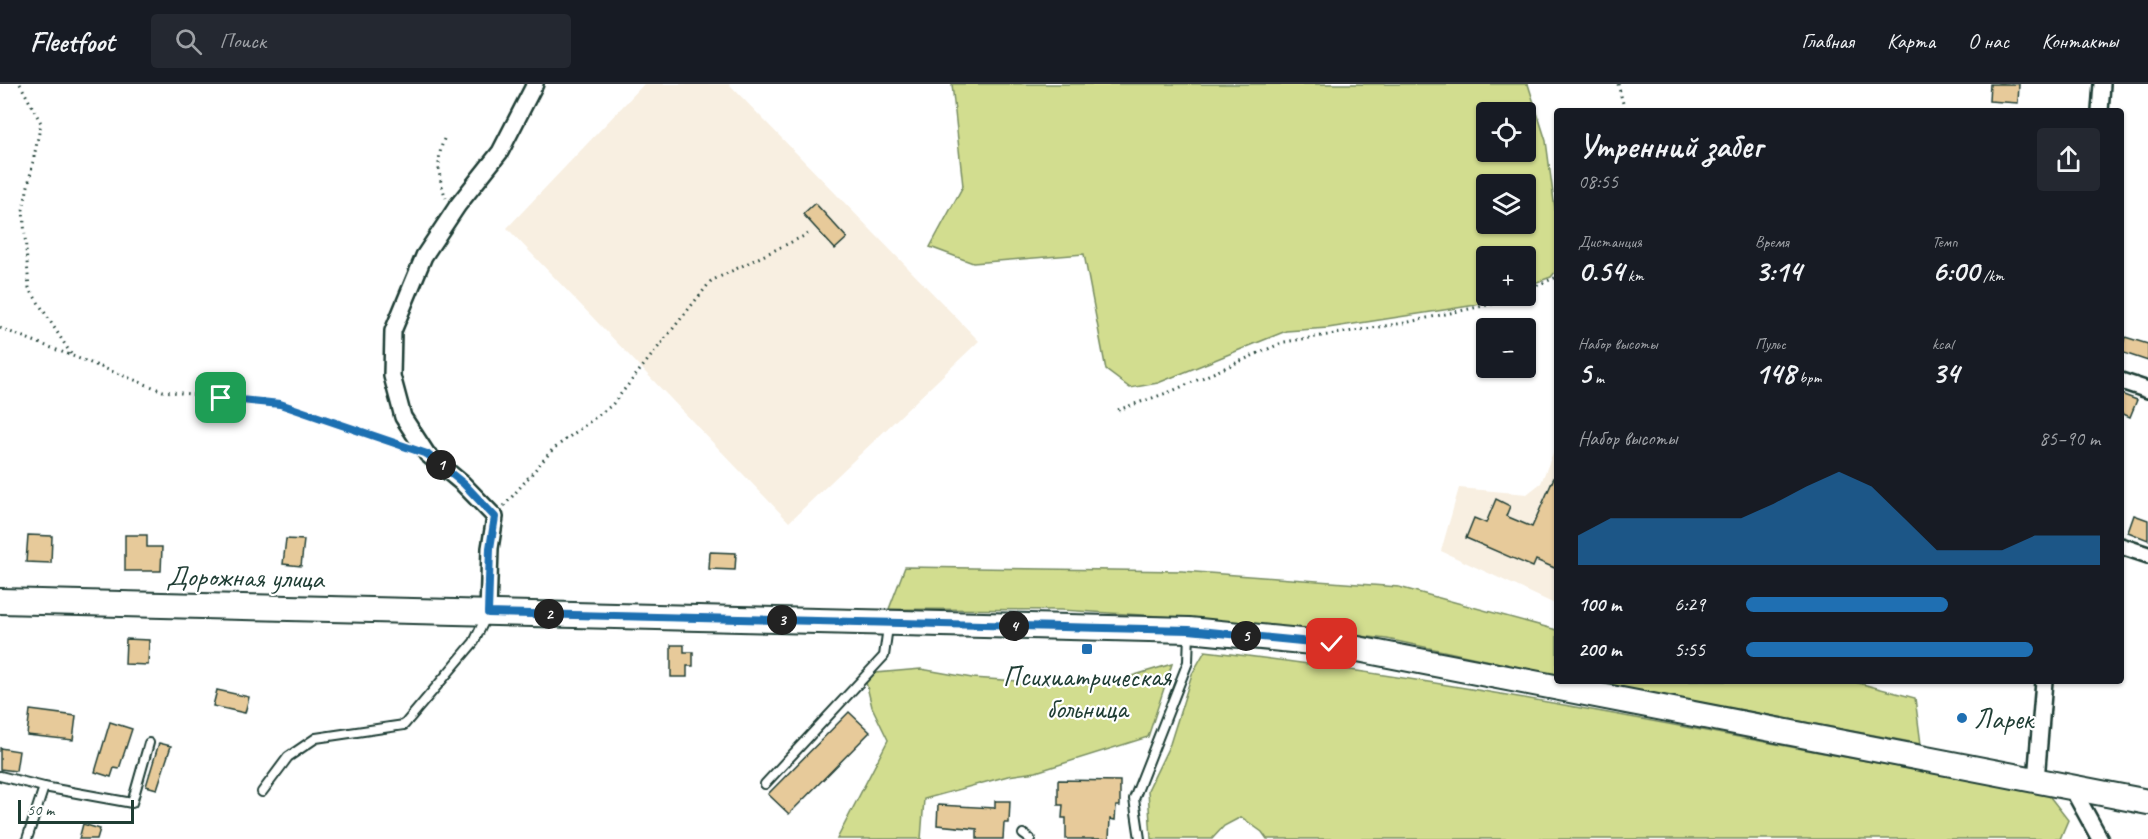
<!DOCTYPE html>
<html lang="ru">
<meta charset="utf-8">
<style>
body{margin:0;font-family:Caveat,sans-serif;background:#242831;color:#f1f3f6;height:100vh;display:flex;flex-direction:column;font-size:22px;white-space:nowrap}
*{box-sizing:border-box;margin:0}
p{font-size:20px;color:#9ea1a6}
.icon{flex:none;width:33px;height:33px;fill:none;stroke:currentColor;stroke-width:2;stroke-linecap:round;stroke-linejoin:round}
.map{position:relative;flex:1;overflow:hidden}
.sheet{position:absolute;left:1554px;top:24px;width:570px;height:576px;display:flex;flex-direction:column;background:#171b24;border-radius:6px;box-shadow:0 2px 4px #0004}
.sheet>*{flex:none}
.fabs{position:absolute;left:1476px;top:18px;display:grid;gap:12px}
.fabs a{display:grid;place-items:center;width:60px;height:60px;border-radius:6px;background:#171b24;box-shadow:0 2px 4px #0004;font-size:30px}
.scale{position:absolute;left:18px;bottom:15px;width:116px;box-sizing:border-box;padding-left:6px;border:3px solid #1f3d34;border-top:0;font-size:16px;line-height:21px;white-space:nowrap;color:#1f3d34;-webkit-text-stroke:4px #fff;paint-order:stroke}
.pin{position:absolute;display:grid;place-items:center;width:51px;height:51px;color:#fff;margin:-26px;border-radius:12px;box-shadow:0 3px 9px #0006}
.km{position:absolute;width:30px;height:30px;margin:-15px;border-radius:50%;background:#222;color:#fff;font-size:16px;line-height:30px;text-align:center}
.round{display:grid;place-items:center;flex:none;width:63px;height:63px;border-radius:6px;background:#242831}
.summary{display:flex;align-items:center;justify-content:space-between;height:102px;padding:0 24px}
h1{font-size:33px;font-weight:800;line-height:45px}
.stats{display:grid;grid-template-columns:repeat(3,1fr);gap:9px;height:102px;padding:6px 24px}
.stats div{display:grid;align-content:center}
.stats b{font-size:30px;font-weight:800}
.stats small{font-size:16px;font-weight:400}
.stats p{font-size:16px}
.chart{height:168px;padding:12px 24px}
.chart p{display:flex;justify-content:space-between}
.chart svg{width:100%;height:108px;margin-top:6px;fill:#1f6fb2;opacity:.7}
ul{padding:0 24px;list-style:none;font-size:20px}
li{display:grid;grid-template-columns:96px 72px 1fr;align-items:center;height:45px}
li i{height:15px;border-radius:8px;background:#1f6fb2}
header{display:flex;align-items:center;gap:36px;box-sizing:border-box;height:84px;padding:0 30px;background:#171b24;border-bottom:2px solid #363941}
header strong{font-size:28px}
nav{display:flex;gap:33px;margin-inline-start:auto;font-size:21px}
.search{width:420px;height:54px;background:#242831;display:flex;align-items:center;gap:15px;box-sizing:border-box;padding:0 21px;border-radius:6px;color:#9ea1a6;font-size:22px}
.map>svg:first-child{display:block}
</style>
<header>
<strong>Fleetfoot</strong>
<div class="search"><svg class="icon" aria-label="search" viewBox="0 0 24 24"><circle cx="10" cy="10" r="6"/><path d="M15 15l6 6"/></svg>Поиск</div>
<nav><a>Главная</a><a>Карта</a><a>О нас</a><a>Контакты</a></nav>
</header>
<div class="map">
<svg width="2148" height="755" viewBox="0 0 2148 755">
<rect width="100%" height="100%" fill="#fff"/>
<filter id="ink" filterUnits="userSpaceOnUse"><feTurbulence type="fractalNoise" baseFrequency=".0167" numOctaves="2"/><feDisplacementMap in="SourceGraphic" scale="12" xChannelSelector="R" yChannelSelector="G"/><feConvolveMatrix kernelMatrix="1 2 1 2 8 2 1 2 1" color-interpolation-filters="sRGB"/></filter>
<g filter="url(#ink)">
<!-- built -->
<g fill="#f8efe1">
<polygon points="644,0 729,0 979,257 789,438 507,144"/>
<polygon points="1557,359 1557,521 1441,467 1459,404 1527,410 1541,399"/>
</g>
<!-- green -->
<g fill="#d2dd8f" stroke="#788d62" stroke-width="1.5" fill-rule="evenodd">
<path d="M952,0H1528L1546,57L1557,140V186L1551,193L1526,202V172H1486V212H1501L1476,221L1328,244L1286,247L1158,299L1130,304L1106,286L1084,170L973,179L930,163L963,102ZM1486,28H1526V68H1486ZM1486,100H1526V140H1486Z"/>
<polygon points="905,483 1182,487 1399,503 1557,546 1557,591 1387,555 1207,535 1061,526 889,525"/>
<path d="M1205,567C1488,599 1766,662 2047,709L2068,736L2060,755H1267L1262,748L1241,733L1224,742L1212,755H1151L1148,706L1170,660L1192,590Z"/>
<polygon points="1172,580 1148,653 1036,688 1008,692 924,715 921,755 837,755 888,656 872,623 864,590 921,585 972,594 1019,597 1108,599"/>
<polygon points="1588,597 1851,597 1915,614 1921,660"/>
</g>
<!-- building -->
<g fill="#e7ca9a" stroke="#1f3d34" stroke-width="1.5">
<polygon points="1990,0 2019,0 2018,19 1989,17"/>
<polygon points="815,119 847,154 835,165 803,130"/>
<polygon points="2125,253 2148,260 2148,277 2121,268"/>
<polygon points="2121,310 2137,316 2130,333 2121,329"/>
<polygon points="1557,387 1557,485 1536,476 1533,483 1466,454 1474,434 1486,439 1496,415 1510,422 1506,432 1532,443"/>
<polygon points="2134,431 2148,436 2148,456 2128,448"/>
<polygon points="28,451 52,452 51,479 26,478"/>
<polygon points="125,451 147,451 147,463 162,463 161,487 125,487"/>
<polygon points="286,455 304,456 301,482 283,480"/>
<polygon points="710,468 736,469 735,486 709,485"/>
<polygon points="126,555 149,556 148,581 125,580"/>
<polygon points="671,561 684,561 684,568 693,568 693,582 687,582 687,593 671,593"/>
<polygon points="217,606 249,613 245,629 213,622"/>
<polygon points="30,626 76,632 73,656 27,651"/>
<polygon points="849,628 870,648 789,730 768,710"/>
<polygon points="110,638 132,645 119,685 114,684 111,693 95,688"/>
<polygon points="159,659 171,662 157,705 146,702"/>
<polygon points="0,664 19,667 16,687 0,685"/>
<polygon points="1058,696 1120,697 1120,722 1116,722 1115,736 1110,735 1109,755 1066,755 1066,734 1062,734 1063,721 1058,721"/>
<polygon points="995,717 1010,717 1009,739 1004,739 1003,755 977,755 977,745 937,741 938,721 995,724"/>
<polygon points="83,740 100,745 97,755 79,755"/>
</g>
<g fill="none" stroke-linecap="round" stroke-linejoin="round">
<!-- lane casing -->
<g stroke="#1f3d34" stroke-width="12">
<g id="lane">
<polyline points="0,692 44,703"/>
<polyline points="765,700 884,572 888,543"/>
<polyline points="262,708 288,673 316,654 404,641 474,558 486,533"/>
<polyline points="1023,750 1030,755"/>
<polyline points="27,755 44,703 132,719 149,659"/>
<polyline points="1140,755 1134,715 1188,578 1189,548"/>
</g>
</g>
<!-- street casing -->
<g stroke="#1f3d34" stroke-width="20">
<g id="street">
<polyline points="2100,27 2102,0"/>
<polyline points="2121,297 2148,306"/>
<polyline points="2121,462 2148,471"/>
<polyline points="488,529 490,464 495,433 463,400 427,370 403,333 392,292 393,247 424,172 458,121 500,68 535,0"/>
<polyline points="2036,696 2044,597"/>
<polyline points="2072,704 2100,755"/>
</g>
</g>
<!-- primary casing -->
<g stroke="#1f3d34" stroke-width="28">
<polyline id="primary" points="0,517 1189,546 1332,560 2148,718"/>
</g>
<!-- path -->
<g stroke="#1f3d34" stroke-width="3" stroke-dasharray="1.5 4.5" stroke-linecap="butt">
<polyline points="20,0 41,39 23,126 29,204 71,270"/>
<polyline points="1618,0 1625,27"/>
<path d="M444,55C436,76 438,93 446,114"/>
<polyline points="1526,206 1557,193"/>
<polyline points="0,244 163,307 280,320 403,362"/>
<polyline points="1118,326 1172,307 1284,258 1404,239 1492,220 1513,212"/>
<polyline points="504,422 553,365 612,321 711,197 808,150"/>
</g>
<!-- lane -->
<use href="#lane" stroke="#fff" stroke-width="8"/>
<!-- street -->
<use href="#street" stroke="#fff" stroke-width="15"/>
<!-- primary -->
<use href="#primary" stroke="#fff" stroke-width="24"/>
</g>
</g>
<g fill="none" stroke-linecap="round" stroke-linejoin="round" filter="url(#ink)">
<!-- route casing -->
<g stroke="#fff" stroke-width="12">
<polyline id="route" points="221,314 280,320 427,370 464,400 495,433 490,464 488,529 1189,546 1332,560"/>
</g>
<!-- route -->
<use href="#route" stroke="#1f6fb2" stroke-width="8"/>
</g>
<!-- markers -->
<g fill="#1f6fb2" stroke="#fff" stroke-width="2">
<rect x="1081" y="559" width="12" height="12" rx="3"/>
<circle cx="1962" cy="634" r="6"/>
</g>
<g text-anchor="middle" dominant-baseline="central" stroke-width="4.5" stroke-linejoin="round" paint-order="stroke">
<!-- street labels -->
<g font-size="28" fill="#1f3d34" stroke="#fff">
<text transform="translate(245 493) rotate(1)">Дорожная улица</text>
</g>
<!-- poi labels -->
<g font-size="28" fill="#1f3d34" stroke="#fff">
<text x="1087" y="592">Психиатрическая<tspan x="1087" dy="32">больница</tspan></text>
<text x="1974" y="634" text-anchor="start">Ларек</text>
</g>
</g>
</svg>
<div class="fabs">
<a><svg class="icon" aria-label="locate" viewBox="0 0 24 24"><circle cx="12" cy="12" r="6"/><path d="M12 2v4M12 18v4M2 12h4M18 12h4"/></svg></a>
<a><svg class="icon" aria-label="layers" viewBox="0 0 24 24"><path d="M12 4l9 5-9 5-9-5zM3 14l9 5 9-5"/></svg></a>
<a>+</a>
<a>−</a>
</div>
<div class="scale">50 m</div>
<div class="pin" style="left:221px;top:314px;background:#1e9e55"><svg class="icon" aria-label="arrive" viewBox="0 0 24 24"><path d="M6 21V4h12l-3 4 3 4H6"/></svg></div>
<div class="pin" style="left:1332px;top:560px;background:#d93025"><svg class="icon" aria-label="check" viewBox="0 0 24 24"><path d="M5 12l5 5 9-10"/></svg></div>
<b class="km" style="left:441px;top:381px">1</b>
<b class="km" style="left:549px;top:530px">2</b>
<b class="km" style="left:782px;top:536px">3</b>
<b class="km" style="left:1014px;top:542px">4</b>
<b class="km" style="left:1246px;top:552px">5</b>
<section class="sheet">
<div class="summary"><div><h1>Утренний забег</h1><p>08:55</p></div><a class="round"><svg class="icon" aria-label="share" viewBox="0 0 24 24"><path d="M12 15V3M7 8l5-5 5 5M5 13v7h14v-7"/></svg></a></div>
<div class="stats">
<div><p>Дистанция</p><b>0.54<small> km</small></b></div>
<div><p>Время</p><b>3:14</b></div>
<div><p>Темп</p><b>6:00<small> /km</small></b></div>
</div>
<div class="stats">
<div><p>Набор высоты</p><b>5<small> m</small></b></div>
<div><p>Пульс</p><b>148<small> bpm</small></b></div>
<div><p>kcal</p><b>34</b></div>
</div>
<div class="chart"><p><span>Набор высоты</span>85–90 m</p>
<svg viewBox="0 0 160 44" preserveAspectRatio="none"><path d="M0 44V32L10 25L20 25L30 25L40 25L50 25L60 19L70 12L80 6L90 12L100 25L110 38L120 38L130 38L140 32L150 32L160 32V44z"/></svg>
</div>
<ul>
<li><b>100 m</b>6:29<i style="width:57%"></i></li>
<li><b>200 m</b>5:55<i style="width:81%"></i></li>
</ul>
</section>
</div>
